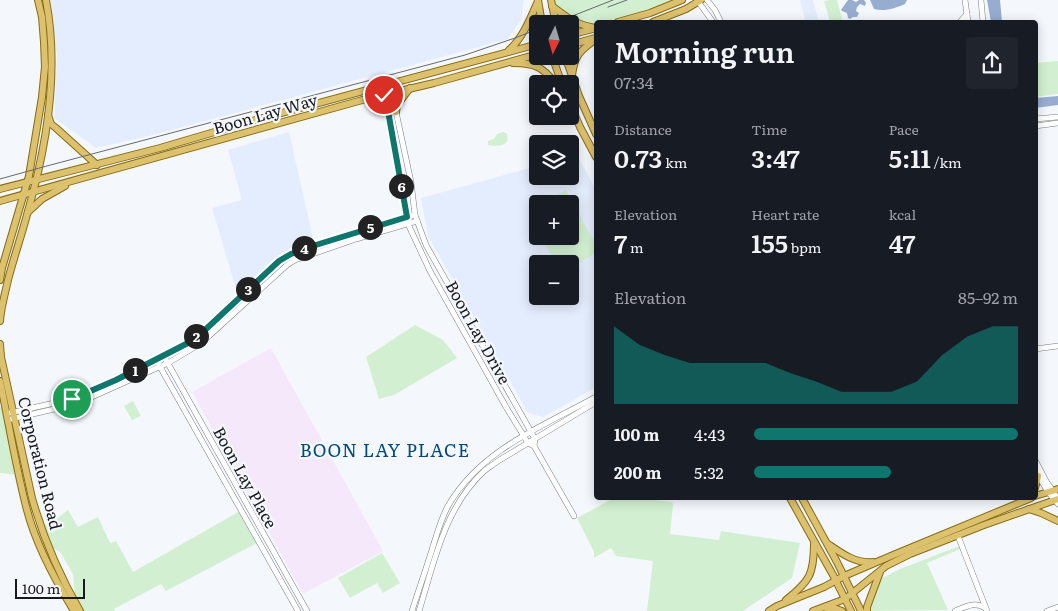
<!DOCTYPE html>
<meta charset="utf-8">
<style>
body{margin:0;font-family:Literata,serif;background:#20242c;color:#f1f3f6;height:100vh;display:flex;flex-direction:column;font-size:19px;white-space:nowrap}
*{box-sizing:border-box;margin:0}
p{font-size:16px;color:#9ea1a6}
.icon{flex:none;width:28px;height:28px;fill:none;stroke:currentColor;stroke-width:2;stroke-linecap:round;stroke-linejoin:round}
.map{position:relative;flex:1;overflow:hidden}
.side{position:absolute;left:594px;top:20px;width:444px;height:480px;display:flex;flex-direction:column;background:#171b24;border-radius:5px;box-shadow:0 2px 12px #0003}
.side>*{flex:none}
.needle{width:32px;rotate:185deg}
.fabs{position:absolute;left:529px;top:15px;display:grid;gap:10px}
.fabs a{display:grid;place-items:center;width:50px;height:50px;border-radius:5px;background:#171b24;box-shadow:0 2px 12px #0003;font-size:25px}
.scale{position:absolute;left:15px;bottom:12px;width:70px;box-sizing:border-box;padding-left:5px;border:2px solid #18191d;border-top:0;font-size:14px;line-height:18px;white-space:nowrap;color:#18191d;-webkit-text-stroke:4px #f4f8fd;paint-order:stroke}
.pin{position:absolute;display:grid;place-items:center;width:42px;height:42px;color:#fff;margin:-21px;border:2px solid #fff;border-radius:50%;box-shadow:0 1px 5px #0007}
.km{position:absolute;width:25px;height:25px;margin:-12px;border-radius:50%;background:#222;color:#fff;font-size:14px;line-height:25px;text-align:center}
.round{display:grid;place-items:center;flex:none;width:52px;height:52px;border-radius:5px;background:#20242c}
.head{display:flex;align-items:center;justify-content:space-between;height:85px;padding:0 20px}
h1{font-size:28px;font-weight:600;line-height:38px}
.figures{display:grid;grid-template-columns:repeat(3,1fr);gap:8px;height:85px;padding:5px 20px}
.figures div{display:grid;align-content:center}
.figures b{font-size:25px;font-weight:600}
.figures small{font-size:14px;font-weight:400}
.figures p{font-size:14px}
.chart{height:140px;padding:10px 20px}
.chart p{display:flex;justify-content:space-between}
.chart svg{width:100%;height:90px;margin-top:5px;fill:#0f766e;opacity:.7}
ul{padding:0 20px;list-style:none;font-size:16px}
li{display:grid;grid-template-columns:80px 60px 1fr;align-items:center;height:38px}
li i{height:12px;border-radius:6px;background:#0f766e}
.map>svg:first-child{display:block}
</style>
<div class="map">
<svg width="1058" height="611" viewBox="0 0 1058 611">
<rect width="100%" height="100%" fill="#f4f8fd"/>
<!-- commercial -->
<polygon fill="#f6e8fb" points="271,348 383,551 303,594 192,392"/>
<!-- built -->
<g fill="#e4edfd" fill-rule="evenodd">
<polygon points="51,0 524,0 521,20 508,39 153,135 96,148 54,118 57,58"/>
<polygon points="800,0 813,0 819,22 806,22"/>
<polygon points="289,132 313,239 284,253 237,292 212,208 242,200 228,150"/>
<path d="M577,155L596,190V387L543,417L528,413L428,236L421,198L537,166L538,176H570V157ZM538,204H570V236H538ZM538,264H570V296H538Z"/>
</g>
<!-- green -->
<g fill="#d2f0d1">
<polygon points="553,0 681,0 631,18 615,22 596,22 596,27 580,24 558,8"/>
<polygon points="830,0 837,0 843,22 830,22 824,1"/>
<polygon points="1058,61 1058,94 1035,97 1035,63"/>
<path d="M503,132L506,133C513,146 497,147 488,145V141L494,139L497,134Z"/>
<polygon points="566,190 596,245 596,253 570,268 570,264 556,264 541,236 570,236 570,204 542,204"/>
<polygon points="415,325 443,340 457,358 394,395 379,399 366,357"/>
<polygon points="133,401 141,416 132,420 124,406"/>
<polygon points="0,407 6,407 19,475 0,473"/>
<polygon points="617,498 638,498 672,502 673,505 670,534 719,540 721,531 800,543 792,578 743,611 647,611 653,561 616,556 611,548 594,558 594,552 577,518 612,499"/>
<polygon points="68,510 78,527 98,517 110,543 116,541 133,572 240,511 257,543 166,591 161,584 114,609 115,611 83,611 75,596 73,574 60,552 51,547 42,526 54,521"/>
<polygon points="962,545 963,548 927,563 948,610 871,611 867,602 876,581 900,569"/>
<polygon points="382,553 400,583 383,593 377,583 350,598 338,578"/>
</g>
<!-- water -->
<g fill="#97add0">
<polygon points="848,0 852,0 856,2 859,0 864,0 866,3 865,6 860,4 857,7 856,11 859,13 857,17 853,17 850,19 848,18 847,13 842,11 841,10"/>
<path d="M870,0H907L905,4C895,8 885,12 874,9Z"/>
<polygon points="987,0 1000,0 1002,22 991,22"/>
<polygon points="1058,96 1058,105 1035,108 1035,98"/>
</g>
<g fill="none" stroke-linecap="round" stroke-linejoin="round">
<!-- minor casing -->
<g stroke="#797e86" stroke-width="6">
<g id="minor">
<polyline points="697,0 713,22"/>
<polyline points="707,0 715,10 721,22"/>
<polyline points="965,0 968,22"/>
<polyline points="981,0 983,22"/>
<polyline points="960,22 967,14"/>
<polyline points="390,84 411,182 415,215 426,245 535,439 534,446 574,516"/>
<polyline points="382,86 388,111 408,224 430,271 506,407 528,443 534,446"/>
<polyline points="1035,119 1058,117"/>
<polyline points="1035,126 1058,123"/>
<polyline points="1035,349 1058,346"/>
<polyline points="166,360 307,611"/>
<polyline points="159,365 298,611"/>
<path d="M10,413L72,399L88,393L157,360L186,344L205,330L279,261C298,249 319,243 340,237C365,229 390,221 415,215"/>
<polyline points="11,419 76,404 168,363 198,345 209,336 287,265 295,260 356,239 417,221"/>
<polyline points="1035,460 1046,481 1058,499"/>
<polyline points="1035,470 1048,492 1058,504"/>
<polyline points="958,536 987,611"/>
<path d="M412,611C418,592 425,572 431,553C436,537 440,521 448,506C480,450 543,426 596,397"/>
<path d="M419,611C434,563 444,509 483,472C487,468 493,465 498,461L596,402"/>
<path d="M955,611C965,607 975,601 985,608"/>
<polyline points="1047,611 1058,607"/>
</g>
</g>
<!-- major casing -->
<g stroke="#886c13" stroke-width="8">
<g id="major">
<polyline points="538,0 542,24"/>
<polyline points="551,0 556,24"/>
<path d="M552,6C569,19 575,24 595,28"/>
<polyline points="618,22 650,13 682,0"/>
<polyline points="653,22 686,9 701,0"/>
<polyline points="570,35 593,29"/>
<polyline points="570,45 595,38"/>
<path d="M509,50C523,38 531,17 538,1"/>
<polyline points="552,56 562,84"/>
<polyline points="565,56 579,96 596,134"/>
<path d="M513,63C535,63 543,67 556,84"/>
<path d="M572,75C575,54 580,51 596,39"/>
<polyline points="368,100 379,104 388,111"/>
<polyline points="570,104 580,127 596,157"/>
<polyline points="396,112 397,105 410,88"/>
<polyline points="48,115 51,124 56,128 97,165"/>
<polyline points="0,189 160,148 252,121 538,44"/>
<polyline points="0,201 366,99 434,83 538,54"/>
<polyline points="29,211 42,199 65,186"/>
<polyline points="0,280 2,268 29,176 42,97 45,67 44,42 42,17 38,0"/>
<path d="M0,321C1,307 5,294 8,280C14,257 22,234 28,211C47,145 59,68 46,0"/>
<path d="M0,344L1,357L32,498C43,537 59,575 80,611"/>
<path d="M0,381C9,424 16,468 27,510C36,545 55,580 74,611"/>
<polyline points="1035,488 1038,476"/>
<polyline points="1035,496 1058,489"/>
<polyline points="790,498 833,575 851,611"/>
<polyline points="802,498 837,562 861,611"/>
<polyline points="1029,509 1041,513 1058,521"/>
<path d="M828,544C841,553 856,564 873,562"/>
<path d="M786,600C810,581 814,574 814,543"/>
<polyline points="826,608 834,608 842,611"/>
<polyline points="769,611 777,606 824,587 844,576 898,553 1031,498"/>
<polyline points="813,611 845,599 886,566 910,554 984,525 1058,499"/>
<polyline points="867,611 867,607 880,572"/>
</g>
</g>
<!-- minor -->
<use href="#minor" stroke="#fff" stroke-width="5"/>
<!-- major -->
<use href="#major" stroke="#dcc16e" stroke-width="6"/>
<!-- rail -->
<g stroke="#67696d" stroke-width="1">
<polyline points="608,7 627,0"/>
<polyline points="552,24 613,0"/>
<polyline points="0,179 43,167 465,55 515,38 538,29"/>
</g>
</g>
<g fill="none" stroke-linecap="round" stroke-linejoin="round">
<!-- route casing -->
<g stroke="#fff" stroke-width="10">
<polyline id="route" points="72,399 116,380 186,344 205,330 279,261 291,254 306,248 407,217 388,111 384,95"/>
</g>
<!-- route -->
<use href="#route" stroke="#0f766e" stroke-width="6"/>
</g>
<g text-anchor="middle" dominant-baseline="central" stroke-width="4.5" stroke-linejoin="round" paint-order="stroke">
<!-- street labels -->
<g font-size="16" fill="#18191d" stroke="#f4f8fd">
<text transform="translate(265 113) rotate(-16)">Boon Lay Way</text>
<text transform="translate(479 332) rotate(61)">Boon Lay Drive</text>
<text transform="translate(41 463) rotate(76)">Corporation Road</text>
<text transform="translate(246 477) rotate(61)">Boon Lay Place</text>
</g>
<!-- neighbourhood labels -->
<g font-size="18" letter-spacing="1" fill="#054b7a" stroke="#f4f8fd">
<text x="385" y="449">BOON LAY PLACE</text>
</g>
</g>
</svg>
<div class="fabs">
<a><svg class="needle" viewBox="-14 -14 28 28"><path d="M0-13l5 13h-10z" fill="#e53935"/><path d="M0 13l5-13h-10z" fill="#9ea1a6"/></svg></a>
<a><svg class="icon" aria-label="locate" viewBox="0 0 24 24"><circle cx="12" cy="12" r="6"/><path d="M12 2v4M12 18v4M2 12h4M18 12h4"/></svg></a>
<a><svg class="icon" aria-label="layers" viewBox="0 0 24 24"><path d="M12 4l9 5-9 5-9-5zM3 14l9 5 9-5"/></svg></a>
<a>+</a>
<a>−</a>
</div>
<div class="scale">100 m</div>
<div class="pin" style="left:72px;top:399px;background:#1e9e55"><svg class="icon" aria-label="arrive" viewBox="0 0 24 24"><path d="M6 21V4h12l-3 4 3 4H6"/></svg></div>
<div class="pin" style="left:384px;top:95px;background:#d93025"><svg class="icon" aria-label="check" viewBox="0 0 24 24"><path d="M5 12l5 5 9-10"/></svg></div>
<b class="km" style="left:135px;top:370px">1</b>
<b class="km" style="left:196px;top:336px">2</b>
<b class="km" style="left:248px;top:289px">3</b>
<b class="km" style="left:304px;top:248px">4</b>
<b class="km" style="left:370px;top:227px">5</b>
<b class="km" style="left:401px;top:186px">6</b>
<section class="side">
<div class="head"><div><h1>Morning run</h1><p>07:34</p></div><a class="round"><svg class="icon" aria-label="share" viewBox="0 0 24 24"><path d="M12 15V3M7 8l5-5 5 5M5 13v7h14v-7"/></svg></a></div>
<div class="figures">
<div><p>Distance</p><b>0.73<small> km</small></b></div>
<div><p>Time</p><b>3:47</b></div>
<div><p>Pace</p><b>5:11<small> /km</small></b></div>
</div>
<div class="figures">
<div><p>Elevation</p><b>7<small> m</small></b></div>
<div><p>Heart rate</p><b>155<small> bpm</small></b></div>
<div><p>kcal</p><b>47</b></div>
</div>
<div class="chart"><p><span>Elevation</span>85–92 m</p>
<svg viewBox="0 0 160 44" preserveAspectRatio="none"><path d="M0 44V6L10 15L20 20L30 24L40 24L50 24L60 24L70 29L80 33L90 38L100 38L110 38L120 33L130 20L140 11L150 6L160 6V44z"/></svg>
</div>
<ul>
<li><b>100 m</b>4:43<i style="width:100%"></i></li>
<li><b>200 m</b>5:32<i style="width:52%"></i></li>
</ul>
</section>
</div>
